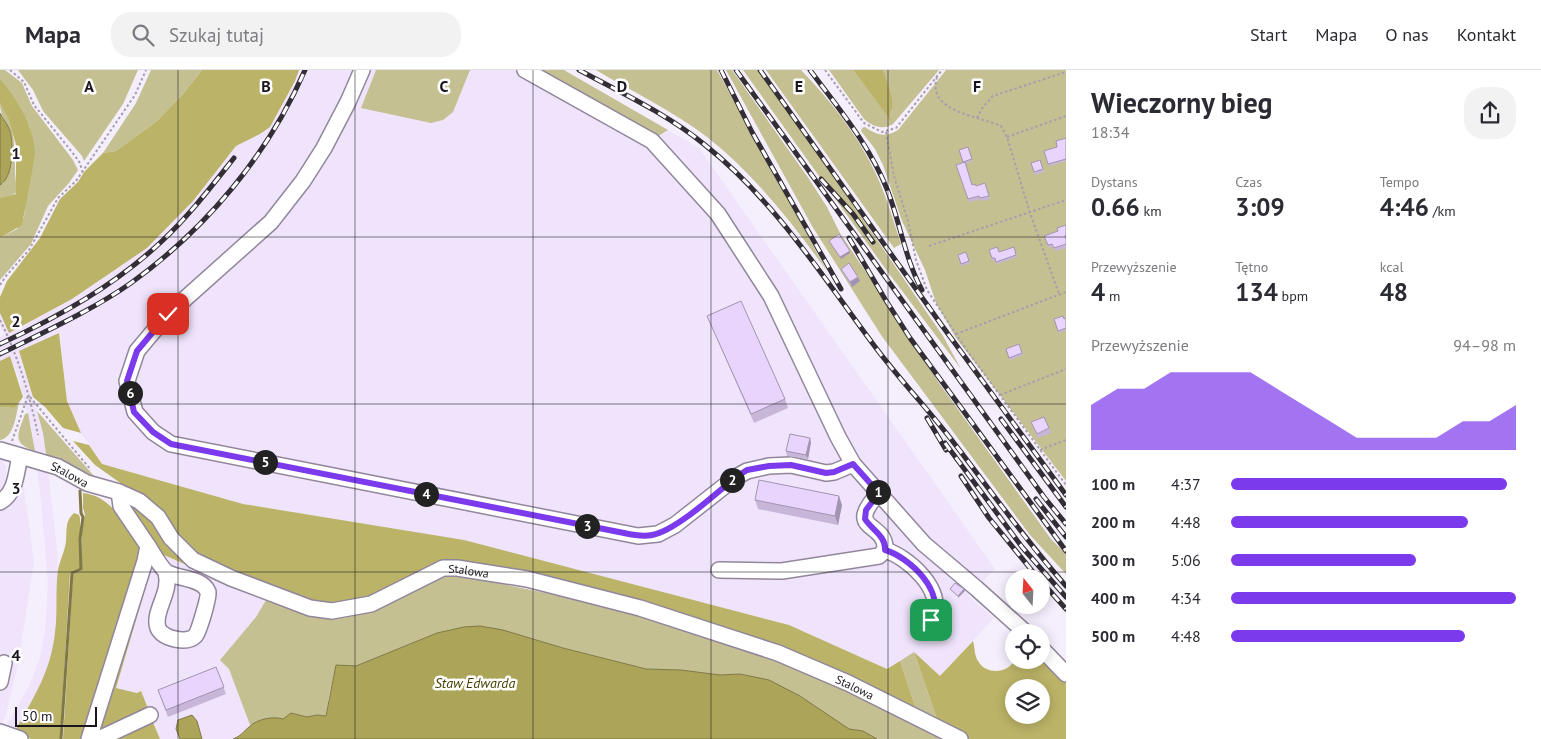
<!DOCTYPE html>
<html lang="pl">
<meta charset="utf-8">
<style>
body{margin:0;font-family:"PT Sans",sans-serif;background:#f2f2f3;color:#2b2b33;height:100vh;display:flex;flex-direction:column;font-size:19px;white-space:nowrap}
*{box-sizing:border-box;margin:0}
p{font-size:16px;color:#7c7c81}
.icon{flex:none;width:28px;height:28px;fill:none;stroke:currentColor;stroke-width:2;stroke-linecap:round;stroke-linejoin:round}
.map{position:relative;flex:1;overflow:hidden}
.side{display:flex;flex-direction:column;background:#fff;width:475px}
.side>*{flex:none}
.needle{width:32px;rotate:342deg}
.tools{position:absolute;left:1005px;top:499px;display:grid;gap:10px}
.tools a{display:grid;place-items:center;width:45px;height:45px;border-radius:50%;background:#fff;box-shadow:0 2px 12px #0003;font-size:25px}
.scale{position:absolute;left:15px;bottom:12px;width:82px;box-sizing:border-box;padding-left:5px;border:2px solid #1b161e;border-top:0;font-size:14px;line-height:18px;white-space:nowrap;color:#1b161e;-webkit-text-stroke:4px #fff;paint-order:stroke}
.pin{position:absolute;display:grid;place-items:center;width:42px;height:42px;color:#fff;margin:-21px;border-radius:10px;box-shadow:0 2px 8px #0006}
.km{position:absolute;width:25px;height:25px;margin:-12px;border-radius:50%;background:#222;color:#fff;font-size:14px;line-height:25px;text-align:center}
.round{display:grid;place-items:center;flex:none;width:52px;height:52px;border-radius:20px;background:#f2f2f3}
.headline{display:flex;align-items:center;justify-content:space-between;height:85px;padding:0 25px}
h1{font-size:28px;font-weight:600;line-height:38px}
.figures{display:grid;grid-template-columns:repeat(3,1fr);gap:8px;height:85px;padding:5px 25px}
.figures div{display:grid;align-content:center}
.figures b{font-size:25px;font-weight:600}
.figures small{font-size:14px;font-weight:400}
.figures p{font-size:14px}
.chart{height:140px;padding:10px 25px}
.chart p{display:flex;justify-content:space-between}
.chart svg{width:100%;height:90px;margin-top:5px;fill:#7c3aed;opacity:.7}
ul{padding:0 25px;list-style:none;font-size:16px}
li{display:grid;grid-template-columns:80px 60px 1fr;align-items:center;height:38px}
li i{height:12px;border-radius:6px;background:#7c3aed}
header{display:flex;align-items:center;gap:30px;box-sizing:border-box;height:70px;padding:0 25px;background:#fff;border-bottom:1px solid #e1e1e2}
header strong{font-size:24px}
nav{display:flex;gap:28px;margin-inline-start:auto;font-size:18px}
.search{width:350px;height:45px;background:#f2f2f3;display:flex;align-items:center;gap:12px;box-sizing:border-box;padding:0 18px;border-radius:20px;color:#7c7c81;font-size:19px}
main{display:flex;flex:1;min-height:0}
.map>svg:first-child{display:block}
</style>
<header>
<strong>Mapa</strong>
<div class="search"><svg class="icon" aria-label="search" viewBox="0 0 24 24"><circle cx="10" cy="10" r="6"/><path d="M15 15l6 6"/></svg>Szukaj tutaj</div>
<nav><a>Start</a><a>Mapa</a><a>O nas</a><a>Kontakt</a></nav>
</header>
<main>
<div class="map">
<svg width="1066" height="669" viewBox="0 0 1066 669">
<rect width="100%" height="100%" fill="#f5eefc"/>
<!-- built -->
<g fill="#f0e4fc">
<polygon points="299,0 541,0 655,68 668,60 699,78 995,499 968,526 994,548 940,606 887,599 789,555 716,536 243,434 102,394 81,363 67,331 60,263 19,282 37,341 43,363 47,391 58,489 56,561 51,587 47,602 39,619 11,669 0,667 30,614 40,588 45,562 48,513 41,431 32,360 19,309 10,286 0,291 0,267 4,265 0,256 0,243 9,263 72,229 147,178 193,131 236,76 270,57 295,11"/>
<polygon points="0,387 6,397 5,408 23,413 34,491 18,595 5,647 0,658"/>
<polygon points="164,485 266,530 256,547 220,590 229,599 250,655 242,666 233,669 160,669 141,622 137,623 116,618 153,493"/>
</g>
<!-- green -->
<g fill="#c4c092">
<polygon points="0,0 5,0 22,13 32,36 73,90 78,100 69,113 48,136 31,174 0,210 0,168 17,159 24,147 26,127 35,86 29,56 12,26 0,9"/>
<polygon points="18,0 138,0 123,34 84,91 82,86 43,41 33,20"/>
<polygon points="151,0 202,0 183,24 157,51 116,81 103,83 136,33"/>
<polygon points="376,0 470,0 453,42 443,50 431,53 361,38"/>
<polygon points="541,0 564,0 668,60 655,68"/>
<path d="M596,0H717L827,201C792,153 754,104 707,67C673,41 633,22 596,0Z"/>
<polygon points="726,0 732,0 809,109 827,137 840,163 939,313 1051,469 1066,484 1066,504 1030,465 881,265 812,156"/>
<polygon points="743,0 758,0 818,84 943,266 961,299 887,201"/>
<path d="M766,0H801C830,30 857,64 875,102C886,125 893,150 901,174L894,178Z"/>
<path d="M829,0H853L891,50L890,45L892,40L883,0H939L893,54C883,60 873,57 864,49Z"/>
<path d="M946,0H1066V411L956,268L936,233L925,200L902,151L883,95L875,79L861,61L862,58L865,57C876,65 886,68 898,60Z"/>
<path d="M0,33C15,53 15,76 15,100C15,108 17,115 16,123L7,127L0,128V115L4,113C9,97 17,76 9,58C4,49 0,44 0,33Z"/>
<path d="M19,333C16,345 14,368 0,370V337L15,338Z"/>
<polygon points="37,341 94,406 93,408 90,406 47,391 43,363"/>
<path d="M28,343L35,381C11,373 18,364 25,344Z"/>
<path d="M463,506L639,542L786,593L952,669H877L863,661L849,659L740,604L720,605L681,600L646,599L563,578L503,560L437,563L356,596L336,595L329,627L326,646L317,645L307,647L291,643L283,649L270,648L250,655L229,599L220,590L256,547L266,530C288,538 312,548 336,548C373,548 406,517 440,508C447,506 455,506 463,506Z"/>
<polygon points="914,582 939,655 918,645 900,591"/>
</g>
<!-- forest -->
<g fill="#bbb367" fill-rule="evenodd">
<polygon points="202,0 299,0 295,11 270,57 260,64 236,76 193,131 147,178 72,229 9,263 0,243 0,227 7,211 40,168 60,129 78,112 84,102 103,83 116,81 157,51 183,24"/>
<path d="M853,0H883C887,15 897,31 890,45L892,52Z"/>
<path d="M0,9C18,30 35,59 35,86L22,155L0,168V128L16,124V75L9,50L0,33Z"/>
<polygon points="59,263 67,331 81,363 63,358 45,337 33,327 19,281"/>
<polygon points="10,286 23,327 15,338 0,337 0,291"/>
<polygon points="73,371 89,375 102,394 243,434 464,470 789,555 887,599 900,591 918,645 766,575 458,495 370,530 332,538 310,535 195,488 143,429 95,395"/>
<path d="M83,423C113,426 127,458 142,480L86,669H63L73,504L82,500C82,481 80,463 85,445L83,438Z"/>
<polygon points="126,432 135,433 169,469 263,526 266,530 164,485 161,487"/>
<path d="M74,443L79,445L80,448V499L70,503L60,669H31L15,661C34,627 51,601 55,562C58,542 55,520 58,500C60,490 65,481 66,471C67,459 65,451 74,443Z"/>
<polygon points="149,496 152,496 116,618 137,623 141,621 149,641 98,662"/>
<path d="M973,571C975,578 974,585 978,591C986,605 1007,604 1015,590H1041V587L1066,613V669H968L939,655L914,582L940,606ZM1014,618H1041V645H1014Z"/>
<polygon points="152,650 160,669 107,669"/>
</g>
<!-- water -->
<g fill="#aca458" stroke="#807947">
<path d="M0,43C3,49 8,55 10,61C14,74 13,108 0,115Z"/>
<path d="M480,556L503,560L563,578L646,599L681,600L720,605L740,604L769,610L800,626L849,659L863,661L877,669H233C241,666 243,662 249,657C257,649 273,646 283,649L291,643L307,647L317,645L326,646L336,595L356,596L437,563L464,557Z"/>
<polygon points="192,645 197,651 202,669 180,669 176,659 178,650"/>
</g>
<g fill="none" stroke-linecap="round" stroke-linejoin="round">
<!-- stream -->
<polyline stroke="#807947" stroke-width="3" points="61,669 72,503 81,499 80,469 83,447 81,443 80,421"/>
<!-- minor casing -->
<g stroke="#91869b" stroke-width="18">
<g id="minor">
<polyline points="362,0 348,32 324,78 303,111 271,152 168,244 137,281 127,311 135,342 153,362 171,374 638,466 658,464 675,455 736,407 747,401 769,396 791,395 826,403 834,402 853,394"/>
<polyline points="525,0 652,71 718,144 771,226 838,367 853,394 924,474 976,518 1025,562"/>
<path id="s1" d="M0,380L58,397L87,413L119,422L139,431L158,447L171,468L193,490L231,508L310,538L332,541L371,534L443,498H457L527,509L640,538L778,583L848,613L960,669"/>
<path d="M0,432C16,423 16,403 20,386"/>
<path d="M148,476C152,482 162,500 168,503C179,509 203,508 208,522C209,527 199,562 195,566C187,574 163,569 158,558C152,542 172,522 166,503"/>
<path d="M885,480C908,487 945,520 933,547C931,551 926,555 923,559"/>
<path d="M719,500L782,501L879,486L885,480C887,451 843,462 879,423"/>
<polyline points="1041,578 1066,604"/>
<polyline points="0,612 4,593"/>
<polyline points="0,662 20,669"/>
<polyline points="89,669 145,491 148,476 121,436 119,422"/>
<polyline points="94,669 103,667 150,645"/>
</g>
</g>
<!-- path -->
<g stroke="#a69fab" stroke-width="2" stroke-dasharray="2.5 2.5" stroke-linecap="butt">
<polyline points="10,0 24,12 34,35 72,82 80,93 82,101"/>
<polyline points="825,0 864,53 882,62 896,58 942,0"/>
<path d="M937,7C926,42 979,46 1001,56L1007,67L1030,143L1059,224"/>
<polyline points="977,48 983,37 993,26 1066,2"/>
<polyline points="886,62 894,106 908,151 916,190 927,220 966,279 1066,415"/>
<polyline points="1007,67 1066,46"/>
<polyline points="929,176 1066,130"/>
<polyline points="0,215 6,206 29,180 58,128 76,111 135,25 146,0"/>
<path d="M0,250C18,286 30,326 38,365"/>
<polyline points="956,264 1066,222"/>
<polyline points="1000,325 1066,299"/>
<polyline points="30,327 91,400"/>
<polyline points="12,371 28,326"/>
<polyline points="1040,380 1066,370"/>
</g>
<!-- minor -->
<use href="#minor" stroke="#fff" stroke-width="15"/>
<!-- rail casing -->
<g stroke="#332d36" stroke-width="5">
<g id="rail">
<path d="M579,0C622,23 667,44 705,75C774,130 821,204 873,274C898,308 928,339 954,373C991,421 1026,471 1066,516"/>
<polyline points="721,0 752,62 841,219"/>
<polyline points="736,0 1044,427 1066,454"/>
<polyline points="760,0 943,257 1066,425"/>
<path d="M810,0C838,38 869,74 887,119C900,152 905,189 922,220"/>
<polyline points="821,109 853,144 873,172"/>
<polyline points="849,168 885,229 910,268 1066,481"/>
<path d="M0,274C58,247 114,216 161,172C188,147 211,117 234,88"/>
<path d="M0,284C44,262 91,241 131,213C206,159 268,85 305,0"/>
<polyline points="927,348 946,380"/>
<polyline points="1001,349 1066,437"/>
<polyline points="945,373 1022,477 1066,527"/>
<polyline points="961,406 989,448 1038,508"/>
<polyline points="1036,429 1066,467"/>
<polyline points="1041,511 1066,539"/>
</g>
</g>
<!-- rail -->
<use href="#rail" stroke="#fff" stroke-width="3" stroke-dasharray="9" stroke-linecap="butt"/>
</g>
<!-- wall -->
<g fill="#c8b6d9">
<polygon points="1066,68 1066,91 1049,96 1044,81 1057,77"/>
<polygon points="968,77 972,91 966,94 972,115 976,116 985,113 990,129 981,131 980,129 969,132 956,95 963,93 959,80"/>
<polygon points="1040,90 1044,102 1035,105 1031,93"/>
<polygon points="1066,155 1066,178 1055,181 1053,177 1049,178 1044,166 1058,161"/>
<polygon points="1014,177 1017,187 997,194 995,190 992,191 989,180 999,182"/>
<polygon points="966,182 970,193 961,196 958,185"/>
<polygon points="841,199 860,211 852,217 843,203"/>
<polygon points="707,246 785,329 788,338 754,353"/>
<polygon points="1066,248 1066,260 1059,263 1054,249"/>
<polygon points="1019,274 1023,285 1010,290 1006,279"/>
<polygon points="1033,357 1049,358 1051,363 1038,368"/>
<polygon points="811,372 808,389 787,386 786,381"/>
<polygon points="755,430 842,435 838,455 758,439"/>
<polygon points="216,597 226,624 168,647 158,620"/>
</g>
<!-- shaded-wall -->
<g fill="#a294b0">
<polygon points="850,181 850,183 841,189 840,187"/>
<polygon points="858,207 860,211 852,217 850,212"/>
<polygon points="810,368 811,372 808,389 806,385"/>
<polygon points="839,426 842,435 838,455 835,446"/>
<polygon points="964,519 965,521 958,528 958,526"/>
</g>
<!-- building -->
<g fill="#e8d4fc" stroke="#a294b0">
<polygon points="1066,68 1066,89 1048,94 1044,81 1057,77 1056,71"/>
<polygon points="968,77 972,89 963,92 959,80"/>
<polygon points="1040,90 1043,99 1034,102 1031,93"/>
<polygon points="965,92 972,115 975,114 976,116 985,113 989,126 980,128 979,126 968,129 956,95"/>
<polygon points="1066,155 1066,165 1065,165 1066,169 1066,174 1054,178 1052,174 1048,175 1044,166 1058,161 1057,158"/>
<polygon points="839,164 850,181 840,187 829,171"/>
<polygon points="997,177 999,182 1014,177 1016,185 996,192 995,188 992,188 989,180"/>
<polygon points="966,182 969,191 961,194 958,185"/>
<polygon points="849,193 858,207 850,212 841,199"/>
<polygon points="741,231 785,329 751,344 707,246"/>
<polygon points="1063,246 1064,249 1066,248 1066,258 1058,261 1054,249"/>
<polygon points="1019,274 1022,283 1009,288 1006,279"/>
<polygon points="1044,347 1049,358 1037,364 1031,352"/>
<polygon points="790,364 810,368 806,385 786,381"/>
<polygon points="759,410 839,426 835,446 755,430"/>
<polygon points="955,513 964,519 958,526 950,519"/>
<polygon points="216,597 224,617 166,640 158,620"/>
</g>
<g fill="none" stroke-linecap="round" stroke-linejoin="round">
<!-- route casing -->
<g stroke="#fff" stroke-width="10">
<path id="route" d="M168,244L137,281L127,311L134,342L153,362L171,374L624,463C633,465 643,467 652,465C675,461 717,423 736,407L747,400L769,396L791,395L826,403L834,402L853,394L879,423L866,440L865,449C872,460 886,466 885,480C909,487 947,522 931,550"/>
</g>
<!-- route -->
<use href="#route" stroke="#7c3aed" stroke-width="6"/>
</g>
<!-- grid -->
<path fill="none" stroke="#1b161e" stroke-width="1" stroke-opacity="0.55" d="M178,0V669M355,0V669M533,0V669M711,0V669M888,0V669M0,167H1066M0,334H1066M0,502H1066"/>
<g text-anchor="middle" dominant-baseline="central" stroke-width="5" stroke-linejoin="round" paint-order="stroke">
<!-- street labels -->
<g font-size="12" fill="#1b161e" stroke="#fff">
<text stroke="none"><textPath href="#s1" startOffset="74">Stalowa</textPath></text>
<text stroke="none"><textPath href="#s1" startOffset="524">Stalowa</textPath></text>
<text stroke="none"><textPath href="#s1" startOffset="929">Stalowa</textPath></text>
</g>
<!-- water labels -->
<g font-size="14" font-style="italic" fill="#464000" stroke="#fff">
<text x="475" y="613">Staw Edwarda</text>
</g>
</g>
<g font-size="16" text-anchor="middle" font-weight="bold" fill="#1b161e" stroke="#fff" stroke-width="5" stroke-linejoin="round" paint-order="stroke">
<text x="89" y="22">A</text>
<text x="266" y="22">B</text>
<text x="444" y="22">C</text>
<text x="622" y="22">D</text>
<text x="799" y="22">E</text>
<text x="977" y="22">F</text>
<text x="16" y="89">1</text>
<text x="16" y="257">2</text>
<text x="16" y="424">3</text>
<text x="16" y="591">4</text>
</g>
</svg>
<div class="tools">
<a><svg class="needle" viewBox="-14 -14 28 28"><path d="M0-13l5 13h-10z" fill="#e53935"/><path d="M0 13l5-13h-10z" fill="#7c7c81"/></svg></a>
<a><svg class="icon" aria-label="locate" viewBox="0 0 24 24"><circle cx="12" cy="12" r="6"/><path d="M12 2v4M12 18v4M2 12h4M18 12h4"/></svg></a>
<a><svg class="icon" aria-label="layers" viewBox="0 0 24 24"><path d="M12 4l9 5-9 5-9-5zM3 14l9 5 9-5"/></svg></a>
</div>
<div class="scale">50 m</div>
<div class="pin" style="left:931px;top:550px;background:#1e9e55"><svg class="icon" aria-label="arrive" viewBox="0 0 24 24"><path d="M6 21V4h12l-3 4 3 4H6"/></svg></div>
<div class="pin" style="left:168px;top:244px;background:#d93025"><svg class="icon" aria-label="check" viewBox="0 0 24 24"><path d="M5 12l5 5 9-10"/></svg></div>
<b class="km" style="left:878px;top:422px">1</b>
<b class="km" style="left:732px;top:410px">2</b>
<b class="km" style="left:587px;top:456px">3</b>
<b class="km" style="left:426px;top:424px">4</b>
<b class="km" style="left:265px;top:392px">5</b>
<b class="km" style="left:130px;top:323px">6</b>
</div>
<section class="side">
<div class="headline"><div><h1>Wieczorny bieg</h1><p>18:34</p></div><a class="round"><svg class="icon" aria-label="share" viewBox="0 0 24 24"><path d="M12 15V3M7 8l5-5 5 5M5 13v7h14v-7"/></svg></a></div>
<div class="figures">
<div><p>Dystans</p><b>0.66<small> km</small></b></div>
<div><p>Czas</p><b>3:09</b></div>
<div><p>Tempo</p><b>4:46<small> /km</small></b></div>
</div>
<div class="figures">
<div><p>Przewyższenie</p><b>4<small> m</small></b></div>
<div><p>Tętno</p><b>134<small> bpm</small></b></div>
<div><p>kcal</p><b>48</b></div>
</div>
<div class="chart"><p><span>Przewyższenie</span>94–98 m</p>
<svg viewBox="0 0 160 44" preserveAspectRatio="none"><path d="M0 44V22L10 14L20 14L30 6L40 6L50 6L60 6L70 14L80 22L90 30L100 38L110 38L120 38L130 38L140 30L150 30L160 22V44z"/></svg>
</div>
<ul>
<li><b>100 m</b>4:37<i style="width:97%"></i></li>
<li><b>200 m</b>4:48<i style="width:83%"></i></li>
<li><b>300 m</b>5:06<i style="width:65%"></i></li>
<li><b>400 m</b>4:34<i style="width:100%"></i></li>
<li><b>500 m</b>4:48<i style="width:82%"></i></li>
</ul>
</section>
</main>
